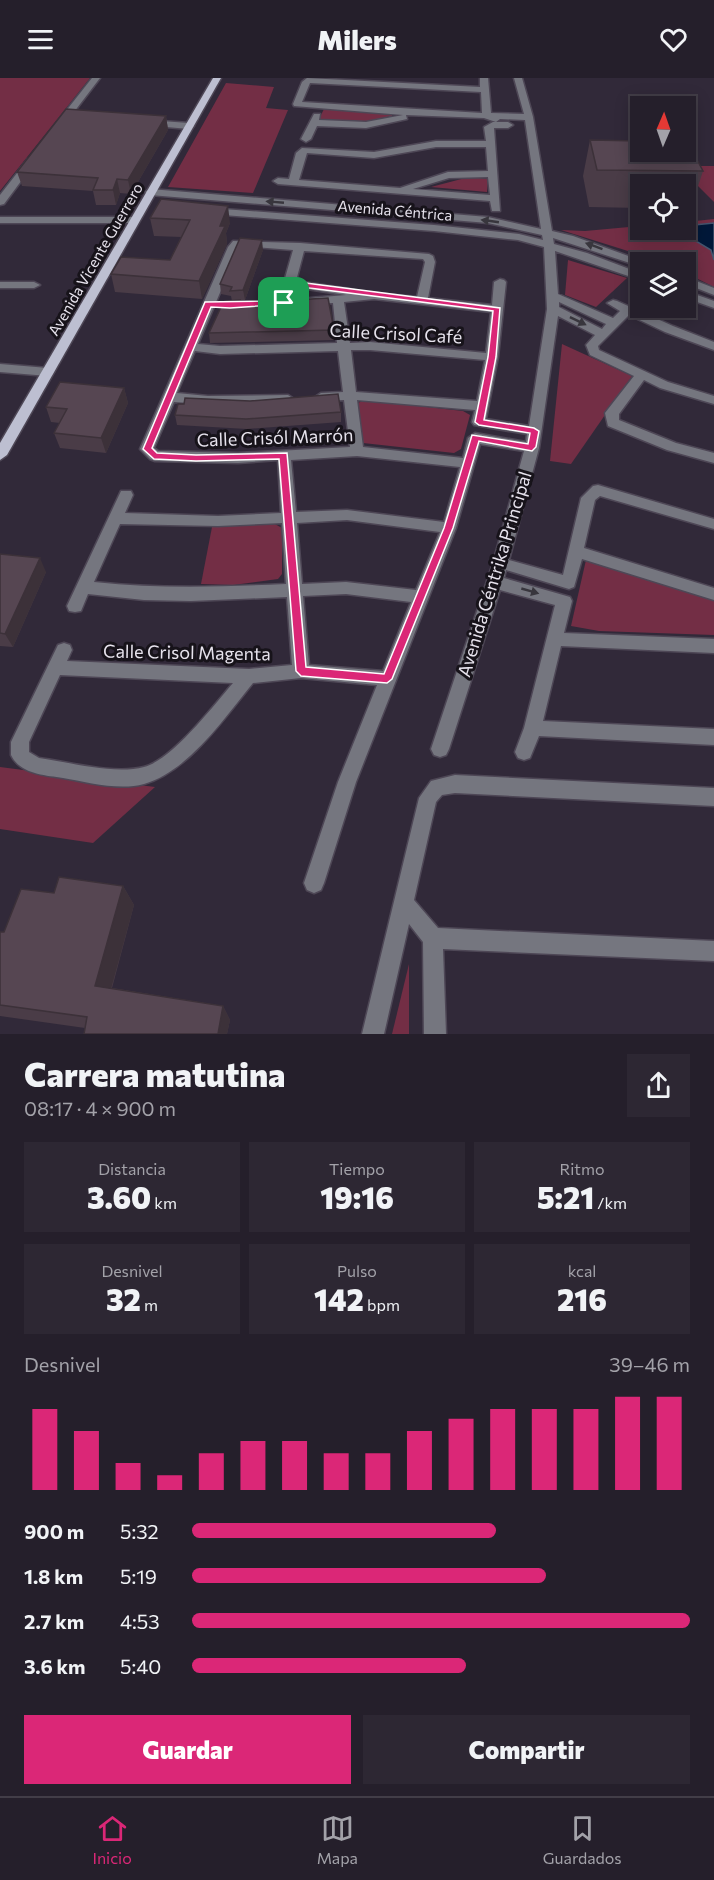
<!DOCTYPE html>
<html lang="es">
<meta charset="utf-8">
<style>
body{margin:0;font-family:Commissioner,sans-serif;background:#2d2733;color:#f1f3f6;height:100vh;display:flex;flex-direction:column;font-size:22px;white-space:nowrap}
*{box-sizing:border-box;margin:0}
p{font-size:20px;color:#a3a2a9}
.icon{flex:none;width:33px;height:33px;fill:none;stroke:currentColor;stroke-width:2;stroke-linecap:round;stroke-linejoin:round}
.map{position:relative;height:956px;overflow:hidden}
.sheet{display:flex;flex-direction:column;background:#251f2b;flex:1}
.sheet>*{flex:none}
.needle{width:39px;rotate:2deg}
.controls{position:absolute;left:630px;top:18px;display:grid;gap:12px}
.controls a{display:grid;place-items:center;width:66px;height:66px;border-radius:0px;background:#251f2b;box-shadow:0 3px 15px #0003,0 0 0 2px #423d47;font-size:30px}
.pin{position:absolute;display:grid;place-items:center;width:51px;height:51px;color:#fff;margin:-26px;border-radius:12px;box-shadow:0 3px 9px #0006}
.round{display:grid;place-items:center;flex:none;width:63px;height:63px;border-radius:0px;background:#2d2733}
.headline{display:flex;align-items:center;justify-content:space-between;height:102px;padding:0 24px}
h1{font-size:33px;font-weight:800;line-height:45px}
.metrics{display:grid;grid-template-columns:repeat(3,1fr);gap:9px;height:102px;padding:6px 24px}
.metrics div{display:grid;align-content:center;border-radius:0px;background:#2d2733;text-align:center}
.metrics b{font-size:30px;font-weight:800}
.metrics small{font-size:16px;font-weight:400}
.metrics p{font-size:16px}
.chart{height:168px;padding:12px 24px}
.chart p{display:flex;justify-content:space-between}
.chart svg{width:100%;height:108px;margin-top:6px;stroke:#db2777;stroke-width:6}
.action{display:flex;gap:12px;margin-top:auto;padding:12px 24px}
.action a{flex:1;height:69px;border-radius:0px;background:#db2777;color:#fff;font-size:24px;font-weight:800;line-height:69px;text-align:center}
.action a+a{background:#2d2733;color:#f1f3f6}
ul{padding:0 24px;list-style:none;font-size:20px}
li{display:grid;grid-template-columns:96px 72px 1fr;align-items:center;height:45px}
li i{height:15px;border-radius:8px;background:#db2777}
header{display:flex;justify-content:space-between;align-items:center;height:78px;padding:0 24px;background:#251f2b;font-size:27px;font-weight:800}
.menu{display:flex;justify-content:space-around;align-items:center;height:84px;border-top:2px solid #423d47;background:#251f2b;font-size:16px;color:#a3a2a9}
.menu a{display:grid;justify-items:center;gap:3px}
.menu .on{color:#db2777}
.map>svg:first-child{display:block}
</style>
<header><svg class="icon" aria-label="menu" viewBox="0 0 24 24"><path d="M4 6h16M4 12h16M4 18h16"/></svg>Milers<svg class="icon" aria-label="heart" viewBox="0 0 24 24"><path d="M12 20l-8-8c-3-5 5-10 8-4 3-6 11-1 8 4z"/></svg></header>
<div class="map">
<svg width="714" height="956" viewBox="0 0 714 956">
<rect width="100%" height="100%" fill="#312939"/>
<!-- green -->
<g fill="#732e45">
<polygon points="0,0 90,0 0,113"/>
<polygon points="226,5 274,9 266,30 288,32 253,115 168,109"/>
<polygon points="324,31 392,36 392,38 363,44 319,41"/>
<polygon points="678,88 714,88 714,124"/>
<polygon points="469,99 488,101 487,114 431,109"/>
<polygon points="714,141 714,209 686,195 686,184 663,184 561,152 585,153 640,148 640,152 686,152 686,144"/>
<polygon points="568,182 627,200 596,229 565,217"/>
<polygon points="562,266 632,298 571,386 550,383"/>
<polygon points="364,322 463,333 470,337 461,371 454,375 363,365 361,361 356,326"/>
<polygon points="273,445 282,450 282,496 278,501 233,507 201,506 212,449"/>
<polygon points="586,482 714,519 714,557 599,553 571,548"/>
<polygon points="0,689 155,709 93,765 0,751"/>
<polygon points="409,886 409,956 392,956"/>
</g>
<!-- water -->
<polygon fill="#001839" stroke="#45556f" stroke-width="1.5" points="714,145 714,182 711,172 694,162 689,155 694,147"/>
<g fill="none" stroke-linecap="round" stroke-linejoin="round">
<!-- minor casing -->
<g stroke="#4e4756" stroke-width="3">
<g id="minor">
<polygon points="92,0 100,0 64,47 58,47 58,43"/>
<path d="M307,0L480,9V0H488L491,35L524,36L514,0H522L533,39L552,153L573,158L645,184H640V188L636,187L553,160L554,166L587,175L640,195V202L555,173L558,216L613,240L620,233L607,225L613,222L617,223L673,248L714,264V272L665,254L629,237L598,268L599,272L668,304L714,318V326L660,310L644,302L619,336V342L676,365L714,375V385L667,372L608,348L605,335L634,298L590,277L586,267L595,257L558,238L539,370L509,482L563,497L581,420L593,408L598,407L714,441V451L600,418L595,422L584,470L714,510V522L582,481L574,509L569,511L506,492L504,500L570,519L572,523L564,555L714,561V575L561,568L543,643L714,651V667L539,658L530,680L524,682L518,680L515,674L524,650L555,527L500,512L449,671L446,677L440,679L434,677L431,671L493,485L524,373L480,366L456,450L356,704L324,805L321,812L314,815L307,812L304,805L338,704L377,607L301,600L253,605C225,639 189,693 144,706C119,713 87,704 63,700C44,697 20,696 11,677V664L58,567L64,565L70,567L72,572L67,583L249,591L292,587L287,519L191,523L144,522L88,516L81,533L75,534L69,533L67,528L121,413H131L133,417L125,435L218,438L281,435L278,382L238,385L155,383L150,381L140,371L228,169L233,163L300,165L429,176L433,178L435,184L428,220L492,227L494,204L500,201L504,202L506,204L498,279L486,341L529,348L547,231L544,169L518,162L434,153L210,136L205,133L210,130L434,147L519,156L543,162L542,157L488,145L150,117L145,114L150,111L488,139L541,151L525,42L500,41L496,44L484,40L406,37L407,41L366,50L317,48L311,61L306,64L301,61L314,36H320L319,42L366,44L403,37L294,28L293,26L302,4ZM310,5L481,14L482,35L302,24ZM240,168L293,172L278,225L280,227H288L294,209L346,217L310,220L304,223L310,226L333,225L337,265L220,268L198,266ZM304,173L423,181L425,184L417,219L374,215L354,216V212L350,211L296,203ZM374,221L491,234L486,275L370,264L350,265L344,224ZM559,224L606,246L602,251L559,229ZM351,272H370L485,282L477,323L356,314ZM195,273L220,276L338,273L343,314L321,315L315,319L321,323L344,322L350,369L238,375L158,373L154,370L174,324L208,326L288,325L294,321L288,317L208,318L177,315ZM357,322L475,332L472,344L474,347L527,356L526,364L475,355L468,360L463,380L363,369ZM357,378L460,389L444,444L347,432L296,434L291,382ZM347,442L440,454L416,512L346,504L302,506L297,445ZM282,445L286,506C221,509 159,511 94,504L120,446L218,448ZM346,516L411,524L383,593L309,587L303,518ZM60,597L233,605C214,627 172,682 144,689C114,697 69,684 39,680L29,674V664Z"/>
<polygon points="147,42 189,45 194,48 189,51 144,47 142,45"/>
<path d="M493,44H508L513,47L508,50H494L500,133H492L490,123L278,106L273,103L278,100L289,101L296,75L302,70L374,74L436,63H486L484,49ZM436,69H486L488,93L448,94L400,110L299,102L307,75L374,80ZM488,99L490,117L413,111L449,100Z"/>
<polygon points="28,81 36,83 4,126 0,127 0,117"/>
<polygon points="0,139 134,139 139,142 134,145 0,145"/>
<polygon points="686,199 714,210 714,217 686,206"/>
<polygon points="0,204 34,204 40,207 34,210 0,210"/>
<polygon points="686,213 714,223 714,230 686,220"/>
<polygon points="0,286 48,290 54,294 48,298 0,294"/>
<polygon points="455,697 714,710 714,728 455,715 442,717 436,724 414,822 438,850 714,863 714,883 443,871 446,956 424,956 423,864 409,846 384,956 362,956 419,720 431,703"/>
</g>
</g>
<!-- major casing -->
<g stroke="#4e4756" stroke-width="3">
<polygon id="major" points="213,0 221,0 7,377 0,382 0,365"/>
</g>
<!-- minor -->
<use href="#minor" fill="#75767f" fill-rule="evenodd"/>
<!-- major -->
<use href="#major" fill="#bdbfd1" fill-rule="evenodd"/>
</g>
<!-- wall -->
<g fill="#4a3c47">
<polygon points="166,38 168,52 131,116 120,115 116,127 96,127 93,113 22,108 17,94"/>
<polygon points="590,62 703,93 691,130 686,130 686,106 640,106 640,130 589,129 583,98"/>
<polygon points="150,140 230,145 226,155 227,166 202,221 115,214 111,196 170,182 181,159 154,158"/>
<polygon points="263,172 245,222 232,223 231,218 221,216 220,206"/>
<polygon points="240,225 334,252 334,262 210,265 209,255 224,229"/>
<polygon points="124,310 128,325 106,375 60,370 54,355 60,345 51,344 46,329"/>
<polygon points="184,326 341,334 341,344 247,351 177,347 175,337"/>
<polygon points="0,476 46,494 13,569 0,568"/>
<polygon points="123,808 134,827 112,910 223,928 230,942 227,956 84,956 85,950 0,938 0,854 4,854 54,815"/>
</g>
<!-- shaded-wall -->
<g fill="#3c3139">
<polygon points="166,38 168,52 131,116 128,102"/>
<polygon points="117,101 120,115 116,127 113,112"/>
<polygon points="228,128 230,145 226,155 227,166 202,221 199,203"/>
<polygon points="262,162 263,172 245,222 243,212"/>
<polygon points="124,310 128,325 106,375 101,360"/>
<polygon points="40,480 46,494 13,569 5,556"/>
<polygon points="123,808 134,827 108,922 95,908"/>
<polygon points="223,928 230,942 227,956 218,956"/>
</g>
<!-- building -->
<g fill="#564652" stroke="#3c3139" stroke-width="1.5">
<polygon points="66,31 166,38 128,102 117,101 113,112 93,112 98,100 17,94"/>
<polygon points="590,62 640,63 640,74 686,74 686,63 687,63 703,93 597,92"/>
<polygon points="161,121 228,128 220,148 225,148 199,203 111,196 121,179 170,182 190,142 150,140"/>
<polygon points="240,160 262,162 243,212 230,213 232,209 220,206"/>
<polygon points="328,220 334,252 209,255 221,229 224,229 226,223 240,222 239,225"/>
<polygon points="60,304 124,310 101,360 54,355 67,331 46,329"/>
<polygon points="338,316 341,334 246,341 175,337 178,326 184,326 185,320 250,323"/>
<polygon points="0,476 40,480 5,556 0,555"/>
<polygon points="59,799 123,808 95,908 223,928 218,956 84,956 87,939 0,927 0,854 4,854 21,811 54,815"/>
</g>
<!-- one-way arrows -->
<defs><path id="oneway-solid" d="M-6-.8H1V-3.2L6.5 0L1 3.2V.8H-6Z" transform="scale(1.5)"/></defs>
<g fill="#38363d">
<use href="#oneway-solid" transform="translate(275 124) rotate(-175)"/>
<use href="#oneway-solid" transform="translate(490 143) rotate(-172)"/>
<use href="#oneway-solid" transform="translate(594 168) rotate(-160)"/>
<use href="#oneway-solid" transform="translate(578 243) rotate(26)"/>
<use href="#oneway-solid" transform="translate(530 513) rotate(16)"/>
</g>
<!-- route -->
<path fill="#db2777" stroke="#fff" stroke-width="1.5" fill-rule="evenodd" d="M290,203L500,230L496,279L484,342L534,350L539,353L536,369L532,373L479,363L453,450L392,601L387,605L301,598L296,593L279,381L196,383L154,381L143,371L205,224L281,223L287,205ZM293,208L493,233L488,279L475,344L479,347L530,355L528,366L472,357L444,450L384,596L306,589L287,375L196,377L157,375L152,370L211,229L230,230L287,226Z"/>
<g text-anchor="middle" dominant-baseline="central" stroke-width="6" stroke-linejoin="round" paint-order="stroke">
<!-- far-street labels -->
<g font-size="15" fill="#e7e3ed" stroke="#17131a">
<text transform="translate(395 132) rotate(5)">Avenida Céntrica</text>
<text transform="translate(95 181) rotate(-60)">Avenida Vicente Guerrero</text>
</g>
<!-- street labels -->
<g font-size="18" fill="#e7e3ed" stroke="#17131a">
<text transform="translate(396 255) rotate(3)">Calle Crisol Café</text>
<text transform="translate(275 359) rotate(-2)">Calle Crisól Marrón</text>
<text transform="translate(494 496) rotate(-73)">Avenida Céntrika Principal</text>
<text transform="translate(187 574) rotate(1)">Calle Crisol Magenta</text>
</g>
</g>
</svg>
<div class="controls">
<a><svg class="needle" viewBox="-14 -14 28 28"><path d="M0-13l5 13h-10z" fill="#e53935"/><path d="M0 13l5-13h-10z" fill="#a3a2a9"/></svg></a>
<a><svg class="icon" aria-label="locate" viewBox="0 0 24 24"><circle cx="12" cy="12" r="6"/><path d="M12 2v4M12 18v4M2 12h4M18 12h4"/></svg></a>
<a><svg class="icon" aria-label="layers" viewBox="0 0 24 24"><path d="M12 4l9 5-9 5-9-5zM3 14l9 5 9-5"/></svg></a>
</div>
<div class="pin" style="left:284px;top:225px;background:#1e9e55"><svg class="icon" aria-label="arrive" viewBox="0 0 24 24"><path d="M6 21V4h12l-3 4 3 4H6"/></svg></div>
</div>
<section class="sheet">
<div class="headline"><div><h1>Carrera matutina</h1><p>08:17 · 4 × 900 m</p></div><a class="round"><svg class="icon" aria-label="share" viewBox="0 0 24 24"><path d="M12 15V3M7 8l5-5 5 5M5 13v7h14v-7"/></svg></a></div>
<div class="metrics">
<div><p>Distancia</p><b>3.60<small> km</small></b></div>
<div><p>Tiempo</p><b>19:16</b></div>
<div><p>Ritmo</p><b>5:21<small> /km</small></b></div>
</div>
<div class="metrics">
<div><p>Desnivel</p><b>32<small> m</small></b></div>
<div><p>Pulso</p><b>142<small> bpm</small></b></div>
<div><p>kcal</p><b>216</b></div>
</div>
<div class="chart"><p><span>Desnivel</span>39–46 m</p>
<svg viewBox="0 0 160 44" preserveAspectRatio="none"><path d="M5 44V11M15 44V20M25 44V33M35 44V38M45 44V29M55 44V24M65 44V24M75 44V29M85 44V29M95 44V20M105 44V15M115 44V11M125 44V11M135 44V11M145 44V6M155 44V6"/></svg>
</div>
<ul>
<li><b>900 m</b>5:32<i style="width:61%"></i></li>
<li><b>1.8 km</b>5:19<i style="width:71%"></i></li>
<li><b>2.7 km</b>4:53<i style="width:100%"></i></li>
<li><b>3.6 km</b>5:40<i style="width:55%"></i></li>
</ul>
<div class="action"><a>Guardar</a><a>Compartir</a></div>
</section>
<nav class="menu">
<a class="on"><svg class="icon" aria-label="home" viewBox="0 0 24 24"><path d="M3 11l9-7 9 7M6 9v11h12V9"/></svg>Inicio</a>
<a><svg class="icon" aria-label="map" viewBox="0 0 24 24"><path d="M3 6l6-2 6 2 6-2v14l-6 2-6-2-6 2zM9 4v14M15 6v14"/></svg>Mapa</a>
<a><svg class="icon" aria-label="saved" viewBox="0 0 24 24"><path d="M7 4h10v16l-5-4-5 4z"/></svg>Guardados</a>
</nav>
